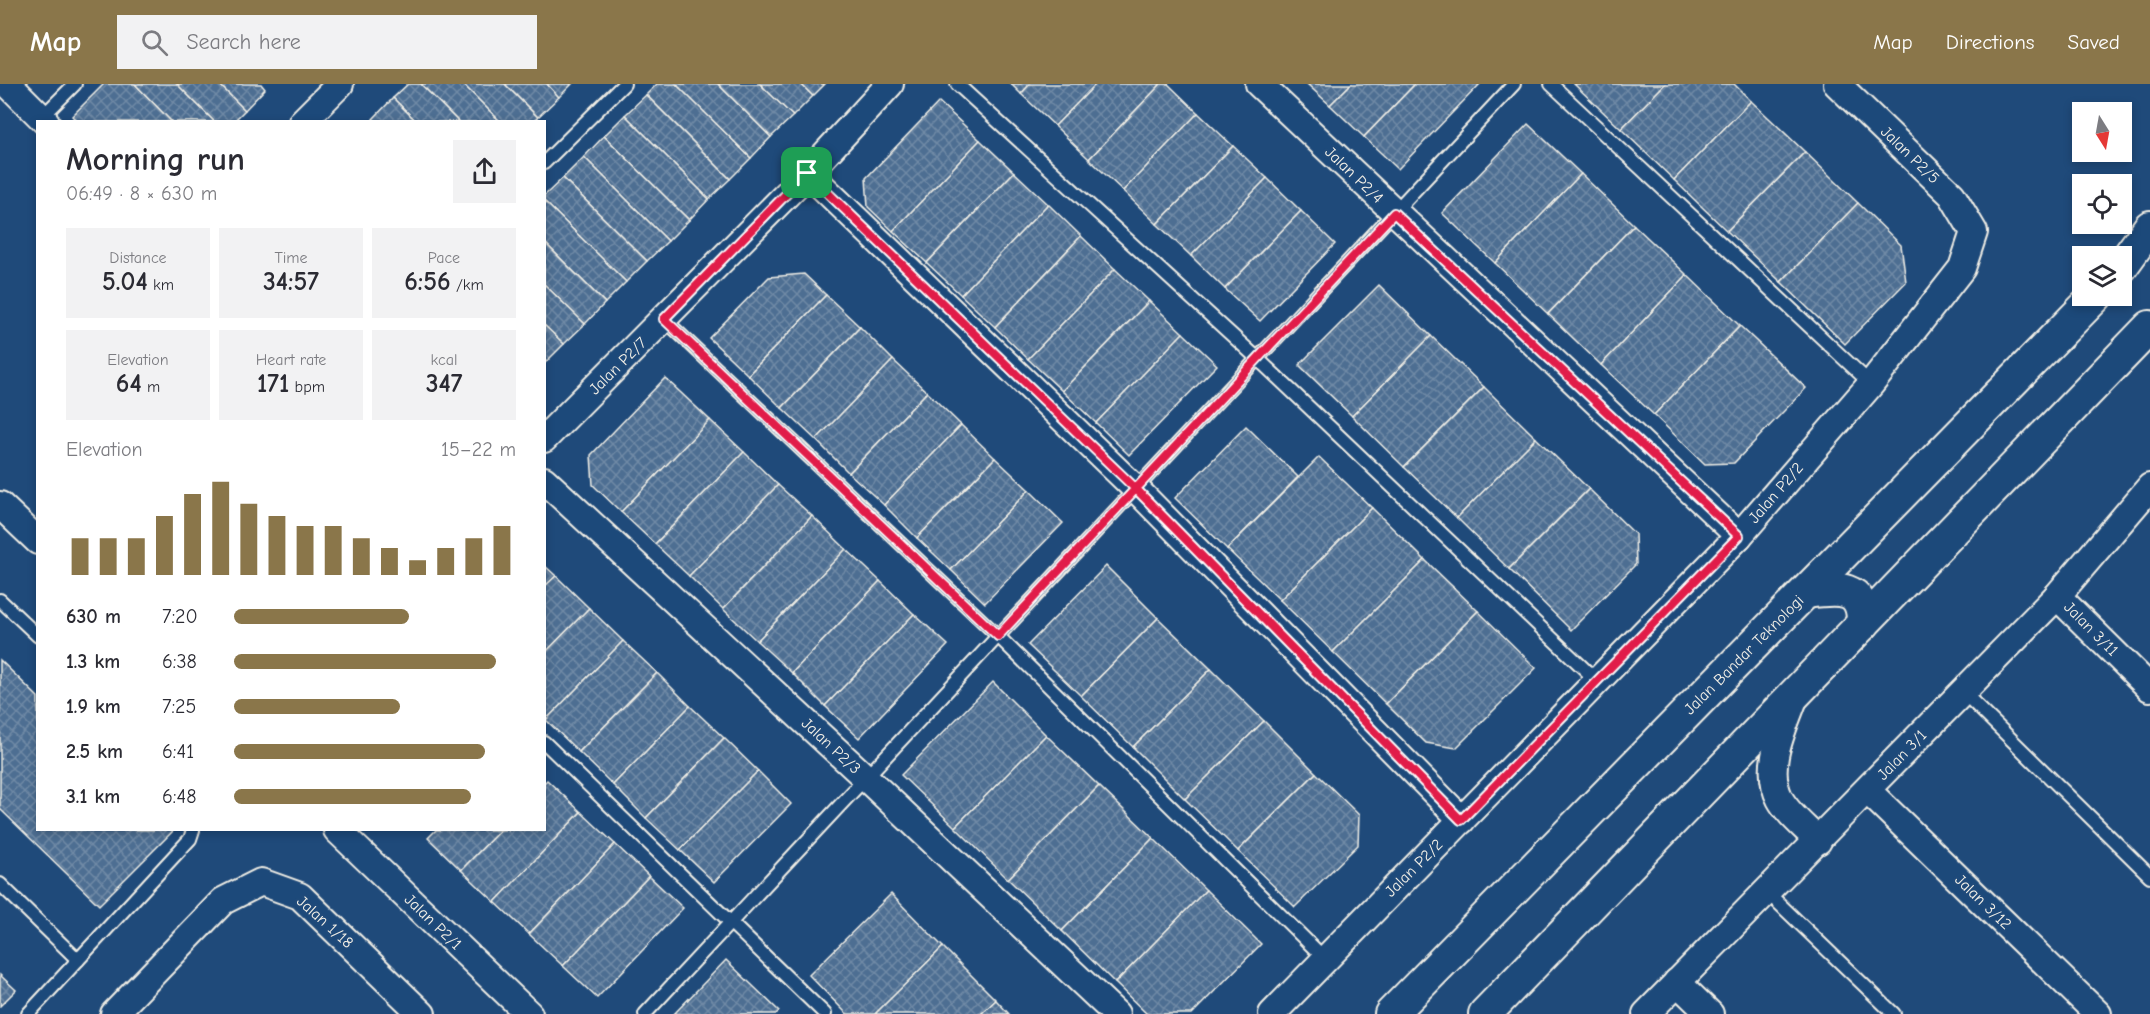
<!DOCTYPE html>
<meta charset="utf-8">
<style>
body{margin:0;font-family:"Comic Neue",sans-serif;background:#f2f2f3;color:#2b2b33;height:100vh;display:flex;flex-direction:column;font-size:22px;white-space:nowrap}
*{box-sizing:border-box;margin:0}
p{font-size:20px;color:#7c7c81}
.icon{flex:none;width:33px;height:33px;fill:none;stroke:currentColor;stroke-width:2;stroke-linecap:round;stroke-linejoin:round}
.map{position:relative;flex:1;overflow:hidden}
.panel{position:absolute;left:36px;top:36px;width:510px;height:711px;display:flex;flex-direction:column;background:#fff;border-radius:0px;box-shadow:0 3px 9px #0003}
.panel>*{flex:none}
.needle{width:39px;rotate:169deg}
.controls{position:absolute;left:2072px;top:18px;display:grid;gap:12px}
.controls a{display:grid;place-items:center;width:60px;height:60px;border-radius:0px;background:#fff;box-shadow:0 3px 9px #0003;font-size:30px}
.pin{position:absolute;display:grid;place-items:center;width:51px;height:51px;color:#fff;margin:-26px;border-radius:12px;box-shadow:0 3px 9px #0006}
.round{display:grid;place-items:center;flex:none;width:63px;height:63px;border-radius:0px;background:#f2f2f3}
.summary{display:flex;align-items:center;justify-content:space-between;height:102px;padding:0 30px}
h1{font-size:33px;font-weight:800;line-height:45px}
.stats{display:grid;grid-template-columns:repeat(3,1fr);gap:9px;height:102px;padding:6px 30px}
.stats div{display:grid;align-content:center;border-radius:0px;background:#f2f2f3;text-align:center}
.stats b{font-size:26px;font-weight:800}
.stats small{font-size:16px;font-weight:400}
.stats p{font-size:16px}
.chart{height:168px;padding:12px 30px}
.chart p{display:flex;justify-content:space-between}
.chart svg{width:100%;height:108px;margin-top:6px;stroke:#8a764a;stroke-width:6}
ul{padding:0 30px;list-style:none;font-size:20px}
li{display:grid;grid-template-columns:96px 72px 1fr;align-items:center;height:45px}
li i{height:15px;border-radius:8px;background:#8a764a}
header{display:flex;align-items:center;gap:36px;box-sizing:border-box;height:84px;padding:0 30px;background:#8a764a;color:#fff}
header strong{font-size:28px}
nav{display:flex;gap:33px;margin-inline-start:auto;font-size:21px}
.search{width:420px;height:54px;background:#f2f2f3;display:flex;align-items:center;gap:15px;box-sizing:border-box;padding:0 21px;border-radius:0px;color:#7c7c81;font-size:22px}
.map>svg:first-child{display:block}
</style>
<header>
<strong>Map</strong>
<div class="search"><svg class="icon" aria-label="search" viewBox="0 0 24 24"><circle cx="10" cy="10" r="6"/><path d="M15 15l6 6"/></svg>Search here</div>
<nav><a>Map</a><a>Directions</a><a>Saved</a></nav>
</header>
<div class="map">
<svg width="2150" height="930" viewBox="0 0 2150 930">
<defs>
<pattern id="building-cross-hatch" width="8" height="8" patternUnits="userSpaceOnUse" patternTransform="scale(1.5)"><rect width="8" height="8" fill="#4d6e92"/><path d="M0 0l8 8M0 8l8-8" fill="none" stroke="#708aa6"/></pattern>
</defs>
<rect width="100%" height="100%" fill="#1f4a7a"/>
<filter id="ink" filterUnits="userSpaceOnUse"><feTurbulence type="fractalNoise" baseFrequency=".0167" numOctaves="2"/><feDisplacementMap in="SourceGraphic" scale="12" xChannelSelector="R" yChannelSelector="G"/><feConvolveMatrix kernelMatrix="1 2 1 2 8 2 1 2 1" color-interpolation-filters="sRGB"/></filter>
<g filter="url(#ink)">
<!-- building -->
<g fill="url(#building-cross-hatch)" stroke="#f4f1e8" stroke-width="1.5">
<polygon points="104,0 135,0 172,38 78,38 72,32"/>
<polygon points="135,0 177,0 215,38 172,38"/>
<polygon points="177,0 219,0 245,26 233,38 215,38"/>
<polygon points="219,0 261,0 265,5 245,26"/>
<polygon points="408,0 421,0 459,38 417,38 393,14"/>
<polygon points="421,0 463,0 501,38 459,38"/>
<polygon points="463,0 505,0 538,33 534,38 501,38"/>
<polygon points="505,0 547,0 559,13 538,33"/>
<polygon points="547,0 572,0 559,13"/>
<polygon points="657,0 676,0 751,74 730,95 646,11"/>
<polygon points="676,0 718,0 771,53 751,74"/>
<polygon points="718,0 760,0 793,32 771,53"/>
<polygon points="760,0 801,0 813,12 793,32"/>
<polygon points="801,0 825,0 813,12"/>
<polygon points="1011,0 1030,0 1021,10"/>
<polygon points="1030,0 1096,0 1055,42 1021,10"/>
<polygon points="1096,0 1161,0 1089,75 1055,42"/>
<polygon points="1161,0 1168,0 1198,29 1123,107 1089,75"/>
<polygon points="1307,0 1351,0 1330,21"/>
<polygon points="1351,0 1415,0 1364,53 1330,21"/>
<polygon points="1415,0 1480,0 1398,85 1364,53"/>
<polygon points="1574,0 1665,0 1621,45"/>
<polygon points="1665,0 1734,0 1751,17 1674,96 1621,45"/>
<polygon points="646,11 730,95 709,115 625,31"/>
<polygon points="393,14 417,38 376,38 373,35"/>
<polygon points="1751,17 1805,68 1727,147 1674,96"/>
<polygon points="939,18 980,56 893,147 868,123 866,94"/>
<polygon points="1198,29 1233,62 1157,140 1123,107"/>
<polygon points="625,31 709,115 689,136 604,52"/>
<polygon points="1528,40 1581,90 1495,179 1442,129"/>
<polygon points="604,52 689,136 668,157 584,73"/>
<polygon points="980,56 1014,88 927,179 893,147"/>
<polygon points="1233,62 1267,94 1191,172 1157,140"/>
<polygon points="1805,68 1858,119 1781,198 1727,147"/>
<polygon points="584,73 668,157 647,177 563,94"/>
<polygon points="1014,88 1048,120 961,211 927,179"/>
<polygon points="1581,90 1634,141 1548,230 1495,179"/>
<polygon points="563,94 647,177 626,198 544,117 544,112"/>
<polygon points="1267,94 1301,127 1225,205 1191,172"/>
<polygon points="544,117 626,198 605,219 544,158"/>
<polygon points="1858,119 1901,161 1906,198 1845,260 1781,198"/>
<polygon points="1048,120 1081,152 995,243 961,211"/>
<polygon points="1301,127 1335,160 1260,237 1225,205"/>
<polygon points="1634,141 1687,191 1601,281 1548,230"/>
<polygon points="1081,152 1115,185 1028,275 995,243"/>
<polygon points="544,158 605,219 585,240 544,200"/>
<polygon points="1115,185 1149,217 1062,307 1028,275"/>
<polygon points="804,190 826,211 748,291 709,254 769,193"/>
<polygon points="1687,191 1740,242 1654,331 1601,281"/>
<polygon points="544,200 585,240 564,260 544,241"/>
<polygon points="1379,201 1431,252 1352,332 1299,281"/>
<polygon points="826,211 860,243 782,324 748,291"/>
<polygon points="1149,217 1183,249 1096,339 1062,307"/>
<polygon points="544,241 564,260 544,280"/>
<polygon points="1740,242 1806,304 1734,379 1705,380 1654,331"/>
<polygon points="860,243 893,276 816,356 782,324"/>
<polygon points="1183,249 1217,281 1129,371 1096,339"/>
<polygon points="1431,252 1484,303 1404,383 1352,332"/>
<polygon points="893,276 927,308 849,389 816,356"/>
<polygon points="665,294 710,336 621,428 593,401 591,371"/>
<polygon points="1484,303 1536,354 1457,434 1404,383"/>
<polygon points="927,308 961,341 884,421 849,389"/>
<polygon points="710,336 744,368 655,460 621,428"/>
<polygon points="961,341 995,374 917,454 884,421"/>
<polygon points="1246,342 1298,393 1227,465 1175,414"/>
<polygon points="1536,354 1589,405 1509,485 1457,434"/>
<polygon points="744,368 778,401 689,492 655,460"/>
<polygon points="1319,373 1372,424 1280,516 1227,465"/>
<polygon points="995,374 1029,406 951,486 917,454"/>
<polygon points="778,401 812,432 723,525 689,492"/>
<polygon points="1589,405 1635,450 1636,480 1571,546 1509,485"/>
<polygon points="1029,406 1063,439 985,519 951,486"/>
<polygon points="1372,424 1425,476 1333,568 1280,516"/>
<polygon points="812,432 846,465 757,557 723,525"/>
<polygon points="846,465 880,497 792,589 757,557"/>
<polygon points="1425,476 1478,527 1386,620 1333,568"/>
<polygon points="544,481 556,492 544,503"/>
<polygon points="1106,482 1158,534 1081,612 1028,561"/>
<polygon points="556,492 589,524 544,570 544,503"/>
<polygon points="880,497 914,530 825,622 792,589"/>
<polygon points="589,524 623,557 546,636 544,570"/>
<polygon points="1478,527 1536,584 1456,664 1426,659 1386,620"/>
<polygon points="914,530 948,561 859,654 825,622"/>
<polygon points="1158,534 1211,585 1133,663 1081,612"/>
<polygon points="623,557 657,589 579,668 546,636"/>
<polygon points="0,576 38,613 38,746 174,746 99,821 0,725"/>
<polygon points="1211,585 1264,637 1185,715 1133,663"/>
<polygon points="657,589 690,622 613,701 579,668"/>
<polygon points="993,598 1046,651 955,743 901,691"/>
<polygon points="690,622 724,654 646,734 613,701"/>
<polygon points="1264,637 1316,689 1238,767 1185,715"/>
<polygon points="1046,651 1099,702 1008,795 955,743"/>
<polygon points="724,654 758,687 680,766 646,734"/>
<polygon points="758,687 791,720 714,798 680,766"/>
<polygon points="1316,689 1359,731 1358,761 1295,823 1238,767"/>
<polygon points="547,696 581,728 495,818 461,786 500,746 544,746 544,699"/>
<polygon points="1099,702 1153,754 1062,847 1008,795"/>
<polygon points="581,728 615,760 529,850 495,818"/>
<polygon points="436,746 500,746 461,786 428,754"/>
<polygon points="1153,754 1206,806 1115,899 1062,847"/>
<polygon points="615,760 649,792 563,882 529,850"/>
<polygon points="649,792 683,824 597,914 563,882"/>
<polygon points="1206,806 1261,860 1192,930 1147,930 1115,899"/>
<polygon points="891,810 943,863 875,930 847,930 809,891"/>
<polygon points="943,863 996,916 981,930 875,930"/>
<polygon points="726,876 779,927 776,930 674,930"/>
<polygon points="0,891 16,906 0,922"/>
<polygon points="996,916 1009,930 981,930"/>
</g>
<g fill="none" stroke-linecap="round" stroke-linejoin="round">
<!-- service casing -->
<g stroke="#f4f1e8" stroke-width="16">
<g id="service">
<polyline points="957,0 1258,275 1597,597"/>
<polyline points="1551,0 1871,300"/>
<polyline points="42,33 75,0"/>
<polyline points="544,79 624,0"/>
<polyline points="664,235 998,552 1325,875"/>
<polyline points="0,516 38,552"/>
<polyline points="1963,608 2150,792"/>
<polyline points="544,658 825,930"/>
<polyline points="0,800 78,876"/>
<polyline points="1767,808 1894,930"/>
<polyline points="28,930 190,755 193,746"/>
<polyline points="645,930 1514,0"/>
</g>
</g>
<!-- minor casing -->
<g stroke="#f4f1e8" stroke-width="30">
<g id="minor">
<polyline points="8,0 46,38"/>
<polyline points="1259,0 1739,452"/>
<polyline points="302,38 340,0"/>
<polyline points="808,89 1136,405 1462,736"/>
<polyline points="544,355 808,89 890,0"/>
<polyline points="544,396 866,694 1116,930"/>
<polyline points="0,421 38,457"/>
<polyline points="2057,512 2150,604"/>
<path d="M1795,612C1784,644 1763,682 1780,715C1788,730 1806,744 1818,757"/>
<polyline points="1868,707 2098,930"/>
<polyline points="337,746 529,930"/>
<polyline points="1677,898 1710,930"/>
<polyline points="114,930 223,817 261,798 300,812 422,930"/>
<polyline points="1272,930 1739,452 1871,300 1962,184 1974,148 1952,111 1837,0"/>
<polyline points="1646,930 2057,512 2150,403"/>
</g>
</g>
<!-- tertiary casing -->
<g stroke="#f4f1e8" stroke-width="36">
<g id="tertiary">
<polyline points="2121,183 2150,143"/>
<path d="M1806,508C1837,504 1864,500 1863,540"/>
<polyline points="1391,930 2096,212"/>
<polyline points="1485,930 2150,243"/>
</g>
</g>
<!-- service -->
<use href="#service" stroke="#1f4a7a" stroke-width="12"/>
<!-- minor -->
<use href="#minor" stroke="#1f4a7a" stroke-width="26"/>
<!-- tertiary -->
<use href="#tertiary" stroke="#1f4a7a" stroke-width="32"/>
</g>
</g>
<g fill="none" stroke-linecap="round" stroke-linejoin="round" filter="url(#ink)">
<!-- route casing -->
<g stroke="#fff" stroke-width="12">
<polyline id="route" points="807,89 1136,405 1461,736 1739,452 1394,129 998,552 664,235 807,89"/>
</g>
<!-- route -->
<use href="#route" stroke="#e11d48" stroke-width="8"/>
</g>
<g text-anchor="middle" dominant-baseline="central" stroke-width="5" stroke-linejoin="round" paint-order="stroke">
<!-- street labels -->
<g font-size="16" fill="#f4f1e8" stroke="#1f4a7a">
<text transform="translate(1910 71) rotate(44)">Jalan P2/5</text>
<text transform="translate(1354 91) rotate(44)">Jalan P2/4</text>
<text transform="translate(618 282) rotate(-45)">Jalan P2/7</text>
<text transform="translate(1776 409) rotate(-49)">Jalan P2/2</text>
<text transform="translate(2091 545) rotate(45)">Jalan 3/11</text>
<text transform="translate(1744 571) rotate(-45)">Jalan Bandar Teknologi</text>
<text transform="translate(831 662) rotate(43)">Jalan P2/3</text>
<text transform="translate(1902 671) rotate(-46)">Jalan 3/1</text>
<text transform="translate(1414 784) rotate(-45)">Jalan P2/2</text>
<text transform="translate(1983 818) rotate(44)">Jalan 3/12</text>
<text transform="translate(325 838) rotate(42)">Jalan 1/18</text>
<text transform="translate(433 838) rotate(44)">Jalan P2/1</text>
</g>
</g>
</svg>
<div class="controls">
<a><svg class="needle" viewBox="-14 -14 28 28"><path d="M0-13l5 13h-10z" fill="#e53935"/><path d="M0 13l5-13h-10z" fill="#7c7c81"/></svg></a>
<a><svg class="icon" aria-label="locate" viewBox="0 0 24 24"><circle cx="12" cy="12" r="6"/><path d="M12 2v4M12 18v4M2 12h4M18 12h4"/></svg></a>
<a><svg class="icon" aria-label="layers" viewBox="0 0 24 24"><path d="M12 4l9 5-9 5-9-5zM3 14l9 5 9-5"/></svg></a>
</div>
<div class="pin" style="left:807px;top:89px;background:#1e9e55"><svg class="icon" aria-label="arrive" viewBox="0 0 24 24"><path d="M6 21V4h12l-3 4 3 4H6"/></svg></div>
<section class="panel">
<div class="summary"><div><h1>Morning run</h1><p>06:49 · 8 × 630 m</p></div><a class="round"><svg class="icon" aria-label="share" viewBox="0 0 24 24"><path d="M12 15V3M7 8l5-5 5 5M5 13v7h14v-7"/></svg></a></div>
<div class="stats">
<div><p>Distance</p><b>5.04<small> km</small></b></div>
<div><p>Time</p><b>34:57</b></div>
<div><p>Pace</p><b>6:56<small> /km</small></b></div>
</div>
<div class="stats">
<div><p>Elevation</p><b>64<small> m</small></b></div>
<div><p>Heart rate</p><b>171<small> bpm</small></b></div>
<div><p>kcal</p><b>347</b></div>
</div>
<div class="chart"><p><span>Elevation</span>15–22 m</p>
<svg viewBox="0 0 160 44" preserveAspectRatio="none"><path d="M5 44V29M15 44V29M25 44V29M35 44V20M45 44V11M55 44V6M65 44V15M75 44V20M85 44V24M95 44V24M105 44V29M115 44V33M125 44V38M135 44V33M145 44V29M155 44V24"/></svg>
</div>
<ul>
<li><b>630 m</b>7:20<i style="width:62%"></i></li>
<li><b>1.3 km</b>6:38<i style="width:93%"></i></li>
<li><b>1.9 km</b>7:25<i style="width:59%"></i></li>
<li><b>2.5 km</b>6:41<i style="width:89%"></i></li>
<li><b>3.1 km</b>6:48<i style="width:84%"></i></li>
</ul>
</section>
</div>
